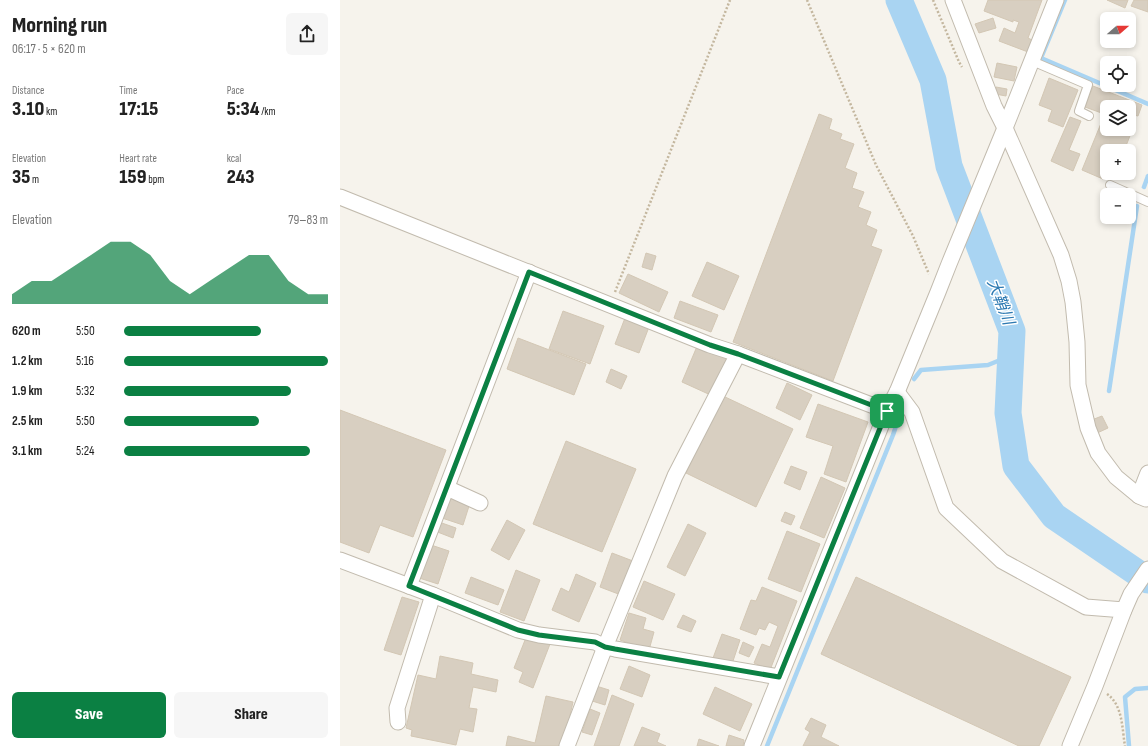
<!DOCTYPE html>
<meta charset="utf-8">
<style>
body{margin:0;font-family:"Sofia Sans Condensed","Noto Sans JP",sans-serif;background:#f6f6f6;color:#222;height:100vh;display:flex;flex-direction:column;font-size:15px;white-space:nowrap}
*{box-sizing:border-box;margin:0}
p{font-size:13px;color:#767676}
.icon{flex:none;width:22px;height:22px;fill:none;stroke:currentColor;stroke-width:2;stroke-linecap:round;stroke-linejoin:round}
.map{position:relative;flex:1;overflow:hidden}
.drawer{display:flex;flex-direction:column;background:#fff;width:340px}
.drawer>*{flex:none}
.needle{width:26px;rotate:70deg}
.controls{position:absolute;left:760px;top:12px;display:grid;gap:8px}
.controls a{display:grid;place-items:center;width:36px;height:36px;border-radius:6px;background:#fff;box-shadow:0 2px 6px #0003;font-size:20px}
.pin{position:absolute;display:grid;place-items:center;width:34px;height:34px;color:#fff;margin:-17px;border-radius:8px;box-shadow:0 2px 6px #0006}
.round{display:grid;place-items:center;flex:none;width:42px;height:42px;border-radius:6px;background:#f6f6f6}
.head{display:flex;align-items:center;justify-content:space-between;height:68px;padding:0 12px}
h1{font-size:22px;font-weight:800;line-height:30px}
.stats{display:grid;grid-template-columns:repeat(3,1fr);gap:6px;height:68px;padding:4px 12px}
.stats div{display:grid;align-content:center}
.stats b{font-size:20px;font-weight:800}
.stats small{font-size:11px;font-weight:400}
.stats p{font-size:11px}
.chart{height:112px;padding:8px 12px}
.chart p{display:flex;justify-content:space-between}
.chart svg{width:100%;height:72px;margin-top:4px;fill:#0b8043;opacity:.7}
.action{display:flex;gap:8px;margin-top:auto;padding:8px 12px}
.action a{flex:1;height:46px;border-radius:6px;background:#0b8043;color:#fff;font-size:16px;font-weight:800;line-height:46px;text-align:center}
.action a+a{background:#f6f6f6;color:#222}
ul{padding:0 12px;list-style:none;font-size:13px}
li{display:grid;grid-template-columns:64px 48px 1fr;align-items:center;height:30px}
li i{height:10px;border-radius:5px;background:#0b8043}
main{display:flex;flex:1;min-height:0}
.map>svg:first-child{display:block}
</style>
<main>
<section class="drawer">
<div class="head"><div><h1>Morning run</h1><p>06:17 · 5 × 620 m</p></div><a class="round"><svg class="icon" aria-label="share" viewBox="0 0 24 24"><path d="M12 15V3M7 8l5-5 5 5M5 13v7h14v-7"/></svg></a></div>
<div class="stats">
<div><p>Distance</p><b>3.10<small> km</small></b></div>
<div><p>Time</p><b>17:15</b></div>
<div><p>Pace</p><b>5:34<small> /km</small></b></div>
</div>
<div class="stats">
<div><p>Elevation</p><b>35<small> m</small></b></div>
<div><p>Heart rate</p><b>159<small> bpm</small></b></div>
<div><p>kcal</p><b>243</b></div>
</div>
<div class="chart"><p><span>Elevation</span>79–83 m</p>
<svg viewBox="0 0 160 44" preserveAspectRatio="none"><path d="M0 44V38L10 30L20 30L30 22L40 14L50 6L60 6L70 14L80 30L90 38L100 30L110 22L120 14L130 14L140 30L150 38L160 38V44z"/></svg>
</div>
<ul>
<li><b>620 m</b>5:50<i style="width:67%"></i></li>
<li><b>1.2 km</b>5:16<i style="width:100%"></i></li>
<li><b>1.9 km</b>5:32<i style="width:82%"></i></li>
<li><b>2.5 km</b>5:50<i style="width:66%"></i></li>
<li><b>3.1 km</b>5:24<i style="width:91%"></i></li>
</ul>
<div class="action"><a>Save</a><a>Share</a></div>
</section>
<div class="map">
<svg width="808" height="746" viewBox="0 0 808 746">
<rect width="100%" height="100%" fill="#f6f3ec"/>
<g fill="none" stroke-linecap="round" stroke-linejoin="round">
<!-- stream -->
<g stroke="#a9d4f2" stroke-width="4.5">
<polyline points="725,0 701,58 808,104"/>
<polyline points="804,187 808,176"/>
<polyline points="574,379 581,370 648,365 670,356"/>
<polyline points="769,391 797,206"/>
<polyline points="427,746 553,435 560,414"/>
<polyline points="789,746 785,697 795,689 808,688"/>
</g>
<!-- river -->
<polyline stroke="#a9d4f2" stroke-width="27" points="559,0 593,80 609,166 672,331 668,413 676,466 714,516 808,580"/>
</g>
<!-- building -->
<g fill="#d8cfc1" stroke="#d3c7b4">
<polygon points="648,0 702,0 688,38 692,40 688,52 659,41 664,28 675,33 679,22 673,20 673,22 644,11"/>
<polygon points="767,0 788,0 785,8"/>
<polygon points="794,0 808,0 808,12 791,6"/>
<polygon points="653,18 656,28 639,33 635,24"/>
<polygon points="657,63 677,67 674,81 654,77"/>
<polygon points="709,78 738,90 723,127 708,121 712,110 699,105"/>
<polygon points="753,86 802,105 798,116 794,115 790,124 789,124 789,107 767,107 767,115 745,107"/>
<polygon points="656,87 667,89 666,96 655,94"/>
<polygon points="479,114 492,119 489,129 502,134 500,139 514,144 505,168 517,173 512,188 524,192 518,207 531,212 526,225 537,230 531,246 542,250 493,381 393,342"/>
<polygon points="764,116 767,117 767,129 789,129 789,127 793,128 784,151 767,151 767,170 763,179 742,170"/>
<polygon points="730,117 741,121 729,150 740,154 733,171 711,161"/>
<polygon points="306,253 316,256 312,270 302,267"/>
<polygon points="367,262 399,276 384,310 352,296"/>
<polygon points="288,274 328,292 319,312 279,293"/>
<polygon points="340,301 378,315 371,332 334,318"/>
<polygon points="223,311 264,326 250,364 209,349"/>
<polygon points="285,318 309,327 299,353 275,344"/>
<polygon points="178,338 246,364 234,395 167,369"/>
<polygon points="358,344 392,359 375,397 342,382"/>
<polygon points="271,369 287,376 281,389 266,382"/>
<polygon points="447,383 472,395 460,420 436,408"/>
<polygon points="383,396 453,429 416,507 346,473"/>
<polygon points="478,404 528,422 506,482 484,474 493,446 466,437"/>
<polygon points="0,410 106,450 73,537 40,525 29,553 0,542"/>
<polygon points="762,416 768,428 755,434 749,421"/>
<polygon points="226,441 296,469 262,552 193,524"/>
<polygon points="451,466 467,472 460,490 444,483"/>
<polygon points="481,477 505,488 484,538 460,528"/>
<polygon points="110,496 130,503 123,525 102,518"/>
<polygon points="445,512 455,516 451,525 441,521"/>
<polygon points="167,520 185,530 169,560 151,550"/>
<polygon points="99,522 116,528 113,538 95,531"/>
<polygon points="348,524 366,533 345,576 327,567"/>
<polygon points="447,531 480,544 461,592 428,579"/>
<polygon points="88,544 109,551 98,584 76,577"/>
<polygon points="272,553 293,561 281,595 260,587"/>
<polygon points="176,570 200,580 184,621 160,612"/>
<polygon points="236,574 256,583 239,622 212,610 221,588 229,592"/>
<polygon points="131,577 164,590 158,605 125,593"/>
<polygon points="516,577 731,677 699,746 679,746 481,654"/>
<polygon points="304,581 335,594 323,620 293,607"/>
<polygon points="422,587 457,601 430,670 414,663 422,644 430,647 438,626 429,622 425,630 419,628 416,635 400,629 411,600 416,601"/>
<polygon points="62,597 79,602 61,655 44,650"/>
<polygon points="289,613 306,618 303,629 314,632 309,650 280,640"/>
<polygon points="343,615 356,621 351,632 337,627"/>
<polygon points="382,634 400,640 392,664 373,658"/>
<polygon points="187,635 210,644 193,688 179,682 183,672 174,668"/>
<polygon points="403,642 414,647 409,657 399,653"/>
<polygon points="100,656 133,663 131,674 158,680 156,692 133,687 129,708 137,709 133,732 120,729 116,745 71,736 72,730 66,728 78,675 96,679"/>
<polygon points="289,666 310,675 302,697 280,689"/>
<polygon points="253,685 269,690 265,705 249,700"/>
<polygon points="375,687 412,704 400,731 363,714"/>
<polygon points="272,695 294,704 279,746 254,746"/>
<polygon points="206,696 233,702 223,746 166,746 168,736 195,743"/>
<polygon points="250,709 260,713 252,735 242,732"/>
<polygon points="471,718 486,725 481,737 499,746 463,746 470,732 465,729"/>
<polygon points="302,727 320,734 317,742 326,746 294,746"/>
<polygon points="389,735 404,740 403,746 386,746"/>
<polygon points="359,739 379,746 357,746"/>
</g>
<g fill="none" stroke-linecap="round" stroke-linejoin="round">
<!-- lane casing -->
<g stroke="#c2bbae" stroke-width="10">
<g id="lane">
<polyline points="692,61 748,85 739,111 749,116"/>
<polyline points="770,185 808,202"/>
</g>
</g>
<!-- street casing -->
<g stroke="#c2bbae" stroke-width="17">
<g id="street">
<polyline points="613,0 654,106 665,128 721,255 729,281 733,302 737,342 738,385 748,428 758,453 776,477 799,496"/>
<polyline points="0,197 370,345 398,354 547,411"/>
<polyline points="557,392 572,412 606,508 662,561 746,607 784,610"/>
<polyline points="107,488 140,503"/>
<polyline points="806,499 799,496 808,473"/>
<polyline points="0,560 93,595 57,708 58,722"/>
<polyline points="69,586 189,272"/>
<polyline points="93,595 178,630 199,635 255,642 265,647 275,649 439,677"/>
<polyline points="227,746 265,647 335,476 398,354"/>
<polyline points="412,746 547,411 557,392 598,292 609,264 665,128 716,0"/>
<polyline points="730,746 755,686 784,610 791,594 808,569"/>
</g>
</g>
<!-- path -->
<g stroke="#c4b79f" stroke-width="2.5" stroke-dasharray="2 2" stroke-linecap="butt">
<polyline points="467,0 536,165 573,236 589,274"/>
<polyline points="593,0 619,62 622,67"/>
<polyline points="275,292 390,0"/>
<path d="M767,694C783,705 782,729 785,746"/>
</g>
<!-- lane -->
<use href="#lane" stroke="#fff" stroke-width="8"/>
<!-- street -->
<use href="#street" stroke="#fff" stroke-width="15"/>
</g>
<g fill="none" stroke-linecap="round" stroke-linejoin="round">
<!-- route casing -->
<g stroke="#fff" stroke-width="8">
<polygon id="route" points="189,272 370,345 398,354 547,411 439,677 275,649 265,647 255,642 199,635 178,630 69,586"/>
</g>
<!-- route -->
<use href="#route" stroke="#0b8043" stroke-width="5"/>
</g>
<g text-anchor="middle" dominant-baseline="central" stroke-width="3" stroke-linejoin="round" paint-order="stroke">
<!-- water labels -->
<g font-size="16" font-style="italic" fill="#2e7ab2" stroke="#fff">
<text transform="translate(660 302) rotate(69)">大鞘川</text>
</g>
</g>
</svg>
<div class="controls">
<a><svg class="needle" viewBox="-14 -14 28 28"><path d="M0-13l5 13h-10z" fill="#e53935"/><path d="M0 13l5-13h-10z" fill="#767676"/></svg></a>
<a><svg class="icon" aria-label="locate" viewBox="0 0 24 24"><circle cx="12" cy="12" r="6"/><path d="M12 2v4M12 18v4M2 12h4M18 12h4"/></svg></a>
<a><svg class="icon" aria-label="layers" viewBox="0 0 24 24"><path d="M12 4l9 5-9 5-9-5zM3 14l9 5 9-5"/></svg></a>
<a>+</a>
<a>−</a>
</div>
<div class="pin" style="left:547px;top:411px;background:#1e9e55"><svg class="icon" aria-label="arrive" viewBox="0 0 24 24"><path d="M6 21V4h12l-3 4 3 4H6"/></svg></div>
</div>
</main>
